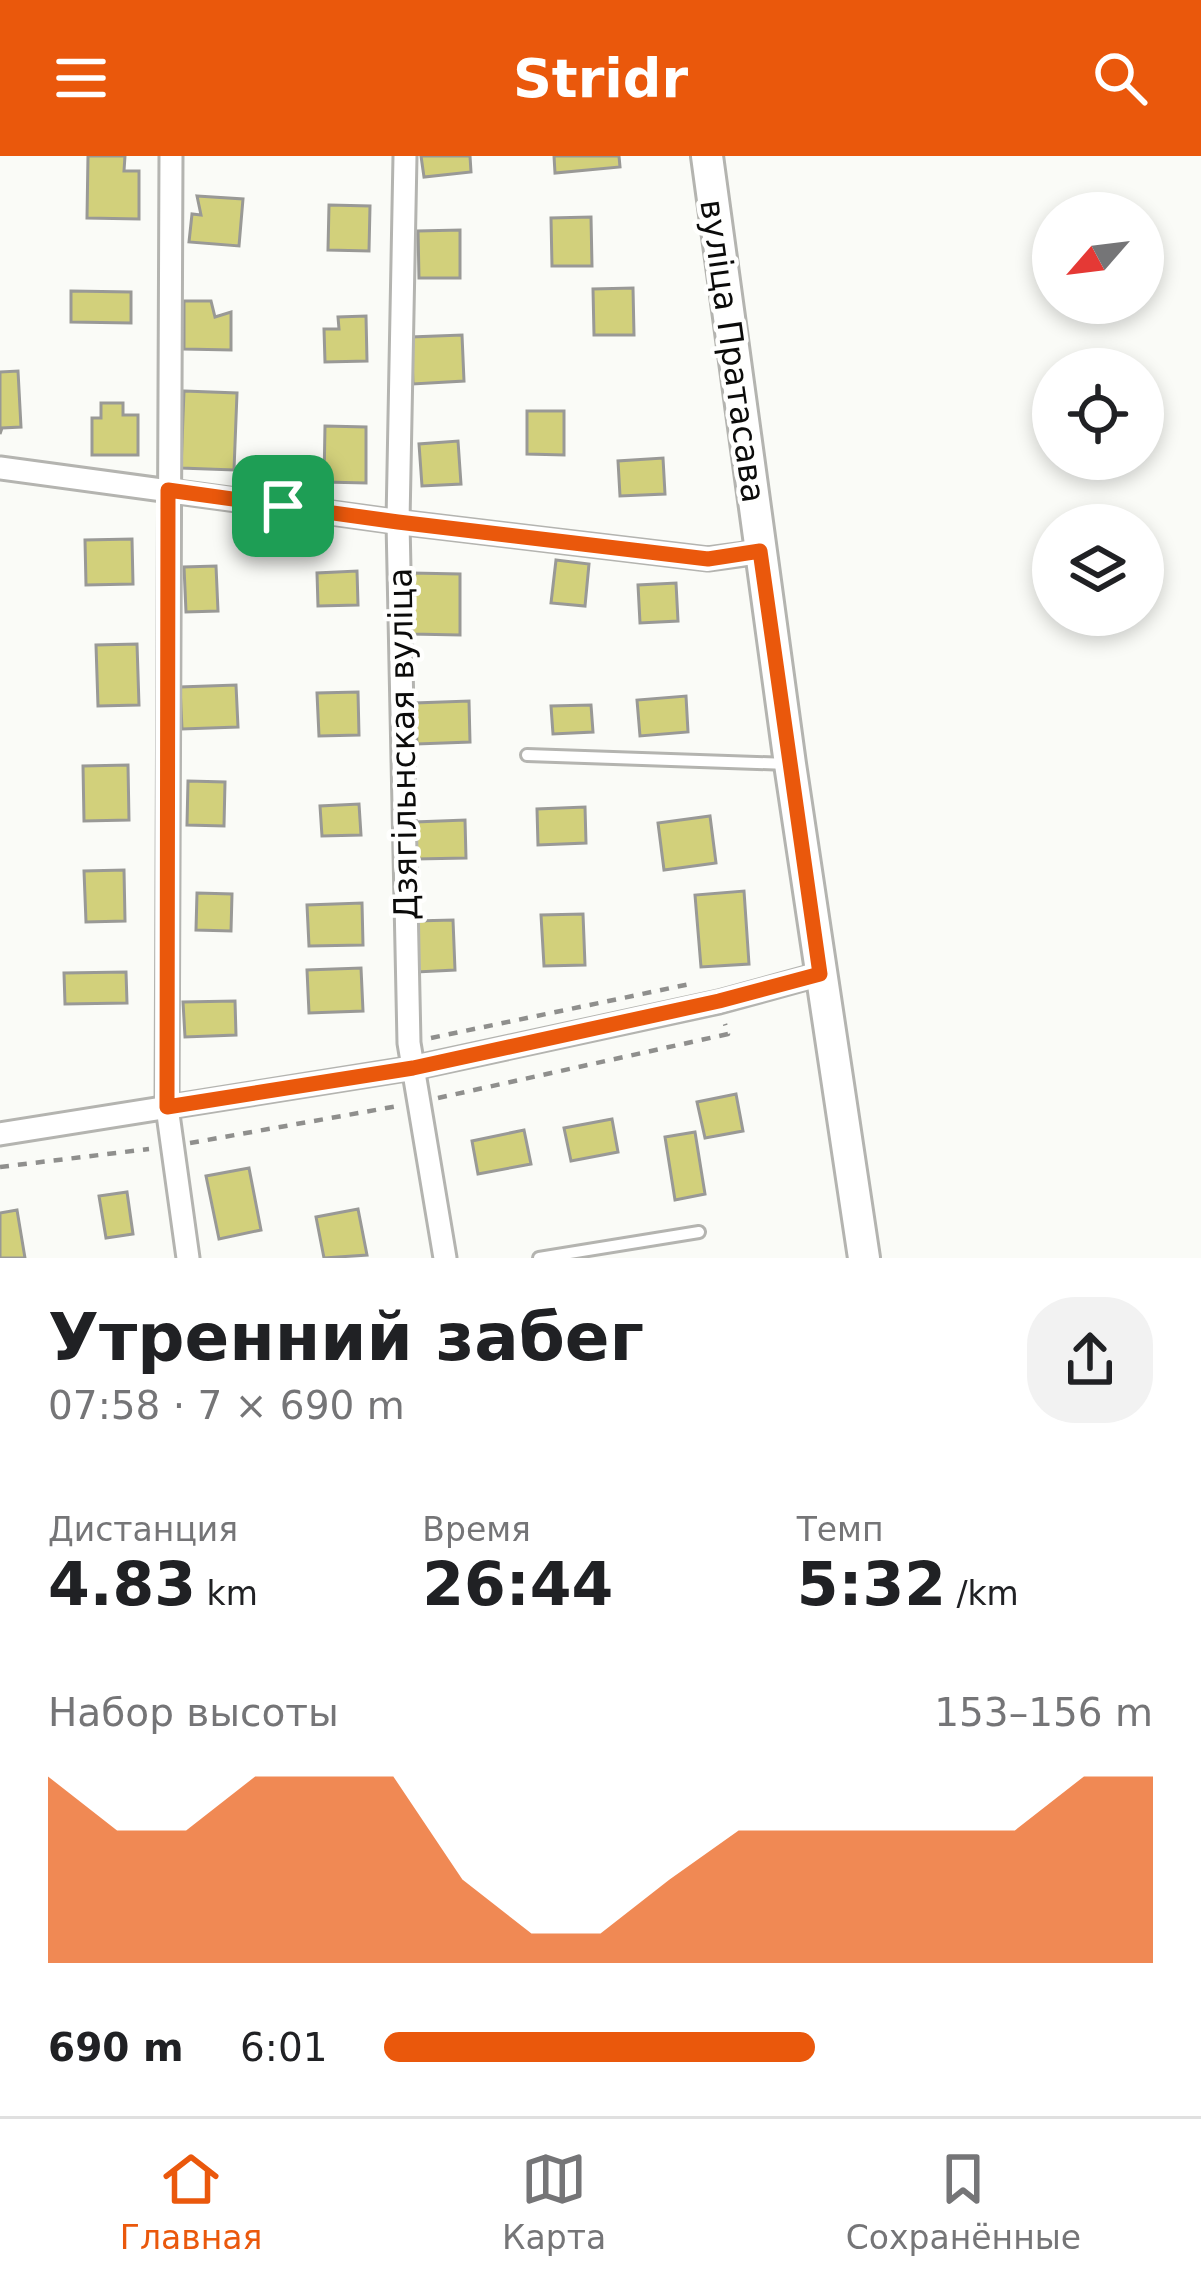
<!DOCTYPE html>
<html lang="ru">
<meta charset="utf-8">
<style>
body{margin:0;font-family:"DejaVu Sans",sans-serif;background:#f2f2f2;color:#202124;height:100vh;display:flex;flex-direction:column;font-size:45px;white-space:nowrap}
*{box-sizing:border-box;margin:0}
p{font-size:39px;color:#757577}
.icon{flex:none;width:66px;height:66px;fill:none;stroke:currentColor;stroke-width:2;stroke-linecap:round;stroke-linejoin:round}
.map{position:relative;height:1102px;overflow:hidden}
.details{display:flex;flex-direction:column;background:#fff;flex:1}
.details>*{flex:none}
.needle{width:78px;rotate:242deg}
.controls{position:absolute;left:1032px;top:36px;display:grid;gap:24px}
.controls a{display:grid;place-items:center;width:132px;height:132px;border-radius:50%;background:#fff;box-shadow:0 6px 18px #0003;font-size:60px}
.pin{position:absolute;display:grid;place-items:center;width:102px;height:102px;color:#fff;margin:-51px;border-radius:24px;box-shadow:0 6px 18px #0006}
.round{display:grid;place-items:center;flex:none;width:126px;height:126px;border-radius:48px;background:#f2f2f2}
.overview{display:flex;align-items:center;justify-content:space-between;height:204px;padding:0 48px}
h1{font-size:66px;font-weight:800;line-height:90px}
.figures{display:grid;grid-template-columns:repeat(3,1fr);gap:18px;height:204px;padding:12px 48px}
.figures div{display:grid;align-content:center}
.figures b{font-size:60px;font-weight:800}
.figures small{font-size:33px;font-weight:400}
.figures p{font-size:33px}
.chart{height:336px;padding:24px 48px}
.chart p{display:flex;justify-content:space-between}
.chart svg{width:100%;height:216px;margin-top:12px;fill:#ea580c;opacity:.7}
ul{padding:0 48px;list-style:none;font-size:39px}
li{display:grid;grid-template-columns:192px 144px 1fr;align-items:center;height:90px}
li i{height:30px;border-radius:15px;background:#ea580c}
header{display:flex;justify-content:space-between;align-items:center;height:156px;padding:0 48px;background:#ea580c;color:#fff;font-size:54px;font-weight:800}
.tab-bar{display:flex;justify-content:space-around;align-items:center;height:168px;border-top:3px solid #e0e0e0;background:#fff;font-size:33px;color:#757577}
.tab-bar a{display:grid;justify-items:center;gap:6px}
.tab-bar .selected{color:#ea580c}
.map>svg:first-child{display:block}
</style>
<header><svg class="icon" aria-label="menu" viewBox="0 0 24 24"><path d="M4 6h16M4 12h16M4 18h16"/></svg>Stridr<svg class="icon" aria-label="search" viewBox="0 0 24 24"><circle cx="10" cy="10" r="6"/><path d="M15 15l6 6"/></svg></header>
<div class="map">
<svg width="1201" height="1102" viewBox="0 0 1201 1102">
<rect width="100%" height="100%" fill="#fafbf7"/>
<!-- building -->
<g fill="#d2d07b" stroke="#999996" stroke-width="3">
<polygon points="88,0 125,0 124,15 139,15 139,63 87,62"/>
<polygon points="421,0 470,0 471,16 424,21"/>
<polygon points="554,0 619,0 620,11 555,17"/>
<polygon points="197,40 243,43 239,90 189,86 192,58 201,59"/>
<polygon points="329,49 370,50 369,95 328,94"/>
<polygon points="591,61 592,110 552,110 551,62"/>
<polygon points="460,74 460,122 419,122 418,75"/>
<polygon points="633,132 634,179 594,179 593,133"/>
<polygon points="71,135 131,136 131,167 71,166"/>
<polygon points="184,145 211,145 215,161 231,156 231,194 184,193"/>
<polygon points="366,160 367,205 325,206 324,173 339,173 338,161"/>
<polygon points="462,179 464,225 413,228 411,181"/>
<polygon points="18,215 21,271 2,272 0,278 0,216"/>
<polygon points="184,235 237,237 234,314 181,312"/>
<polygon points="101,247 123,247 123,259 138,259 138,299 92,299 92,262 101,262"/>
<polygon points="527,255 564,255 564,299 527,298"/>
<polygon points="325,270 366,271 366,327 324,326"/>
<polygon points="458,285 461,328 422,330 419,288"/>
<polygon points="663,302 665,338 620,340 618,305"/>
<polygon points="132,383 133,428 86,429 85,384"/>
<polygon points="556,404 589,408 585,450 551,447"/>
<polygon points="216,410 218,455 186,456 184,411"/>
<polygon points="357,415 358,449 318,450 317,417"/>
<polygon points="411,417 460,418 460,479 411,478"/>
<polygon points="676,427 678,465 640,467 638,429"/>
<polygon points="137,488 139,549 98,550 96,489"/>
<polygon points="236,529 238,571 182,573 180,531"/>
<polygon points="358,536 359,579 319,580 317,537"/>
<polygon points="686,540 688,576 640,580 637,544"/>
<polygon points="469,545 470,586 417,588 415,547"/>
<polygon points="591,549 593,576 553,578 551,550"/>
<polygon points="128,609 129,664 84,665 83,610"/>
<polygon points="188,625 225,626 224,670 187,669"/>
<polygon points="359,648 361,679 322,680 320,650"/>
<polygon points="585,651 586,687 538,689 537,653"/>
<polygon points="710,660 716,707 664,714 658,667"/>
<polygon points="465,664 466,702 416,703 415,666"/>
<polygon points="124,714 125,765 86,766 84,715"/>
<polygon points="744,735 749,808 701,811 695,739"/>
<polygon points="197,737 232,738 231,775 196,774"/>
<polygon points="362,747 363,789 309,790 307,749"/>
<polygon points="583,758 585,809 544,810 541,759"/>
<polygon points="453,764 455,814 417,816 415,765"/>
<polygon points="361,812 363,855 309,857 307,814"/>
<polygon points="126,816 127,847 65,848 64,817"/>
<polygon points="235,845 236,879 185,881 183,846"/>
<polygon points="736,938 743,975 705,982 697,946"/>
<polygon points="612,963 618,996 571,1005 564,972"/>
<polygon points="524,974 531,1008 478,1018 472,985"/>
<polygon points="695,976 705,1038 675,1044 665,981"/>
<polygon points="249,1012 261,1074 219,1083 206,1020"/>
<polygon points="127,1036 133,1078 106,1082 99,1040"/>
<polygon points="358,1053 367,1099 324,1102 316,1061"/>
<polygon points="17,1054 25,1102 0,1102 0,1057"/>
</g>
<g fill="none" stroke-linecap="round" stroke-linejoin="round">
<!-- service casing -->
<g stroke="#b4b4b0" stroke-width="16">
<g id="service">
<polyline points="527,599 788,608"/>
<polyline points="539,1102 699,1076"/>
</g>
</g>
<!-- minor casing -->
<g stroke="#b4b4b0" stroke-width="27">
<g id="minor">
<polyline points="171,0 167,951 188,1102"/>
<polyline points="405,0 398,366 409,887 445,1102"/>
<polyline points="0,312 398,366 708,403 760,396"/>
<polyline points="0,978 413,912 719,846 821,818"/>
</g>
</g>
<!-- secondary casing -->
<g stroke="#b4b4b0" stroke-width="36">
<polyline id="secondary" points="707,0 790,608 864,1102"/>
</g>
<!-- path -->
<g stroke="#8f8f8d" stroke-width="4.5" stroke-dasharray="9 9" stroke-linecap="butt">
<polyline points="431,882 690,828"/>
<polyline points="438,942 728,878 725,868"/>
<polyline points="190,987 398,950"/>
<polyline points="0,1011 149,993"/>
</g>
<!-- service -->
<use href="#service" stroke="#fff" stroke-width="10"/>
<!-- minor -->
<use href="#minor" stroke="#fff" stroke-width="21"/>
<!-- secondary -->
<use href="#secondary" stroke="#fff" stroke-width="30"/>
</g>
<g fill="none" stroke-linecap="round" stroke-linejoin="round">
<!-- route casing -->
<g stroke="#fff" stroke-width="24">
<polygon id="route" points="168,334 398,366 708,403 760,395 820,818 719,845 413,912 167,951"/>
</g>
<!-- route -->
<use href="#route" stroke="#ea580c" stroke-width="15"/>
</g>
<g text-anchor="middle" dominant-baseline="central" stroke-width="9" stroke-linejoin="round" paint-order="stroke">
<!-- street labels -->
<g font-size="33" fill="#0b0b0a" stroke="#fffffe">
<text transform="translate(733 195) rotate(82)">вуліца Пратасава</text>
<text transform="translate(403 588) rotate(-91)">Дзягільнская вуліца</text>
</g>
</g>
</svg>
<div class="controls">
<a><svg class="needle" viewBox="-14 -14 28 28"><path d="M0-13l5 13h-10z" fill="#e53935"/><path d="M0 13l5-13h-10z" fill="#757577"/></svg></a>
<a><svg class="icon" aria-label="locate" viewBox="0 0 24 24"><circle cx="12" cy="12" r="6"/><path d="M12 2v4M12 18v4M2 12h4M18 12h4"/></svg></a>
<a><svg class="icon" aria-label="layers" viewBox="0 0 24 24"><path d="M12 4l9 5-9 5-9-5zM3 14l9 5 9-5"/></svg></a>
</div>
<div class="pin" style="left:283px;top:350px;background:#1e9e55"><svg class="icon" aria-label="arrive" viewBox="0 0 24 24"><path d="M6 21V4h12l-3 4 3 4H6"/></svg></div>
</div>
<section class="details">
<div class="overview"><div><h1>Утренний забег</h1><p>07:58 · 7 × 690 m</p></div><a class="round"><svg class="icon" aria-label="share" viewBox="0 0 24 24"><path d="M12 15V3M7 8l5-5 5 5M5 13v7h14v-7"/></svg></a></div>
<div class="figures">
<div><p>Дистанция</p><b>4.83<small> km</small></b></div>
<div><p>Время</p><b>26:44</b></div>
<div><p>Темп</p><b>5:32<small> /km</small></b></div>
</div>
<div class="chart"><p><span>Набор высоты</span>153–156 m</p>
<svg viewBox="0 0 160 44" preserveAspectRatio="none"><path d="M0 44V6L10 17L20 17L30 6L40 6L50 6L60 27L70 38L80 38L90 27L100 17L110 17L120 17L130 17L140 17L150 6L160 6V44z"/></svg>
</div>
<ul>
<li><b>690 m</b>6:01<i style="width:56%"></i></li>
</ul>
</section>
<nav class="tab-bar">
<a class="selected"><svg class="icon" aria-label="home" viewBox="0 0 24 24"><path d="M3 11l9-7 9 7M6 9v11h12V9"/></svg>Главная</a>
<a><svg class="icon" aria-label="map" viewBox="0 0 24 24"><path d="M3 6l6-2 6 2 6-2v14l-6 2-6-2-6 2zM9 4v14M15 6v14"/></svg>Карта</a>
<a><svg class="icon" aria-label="saved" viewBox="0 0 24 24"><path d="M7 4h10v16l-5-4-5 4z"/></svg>Сохранённые</a>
</nav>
